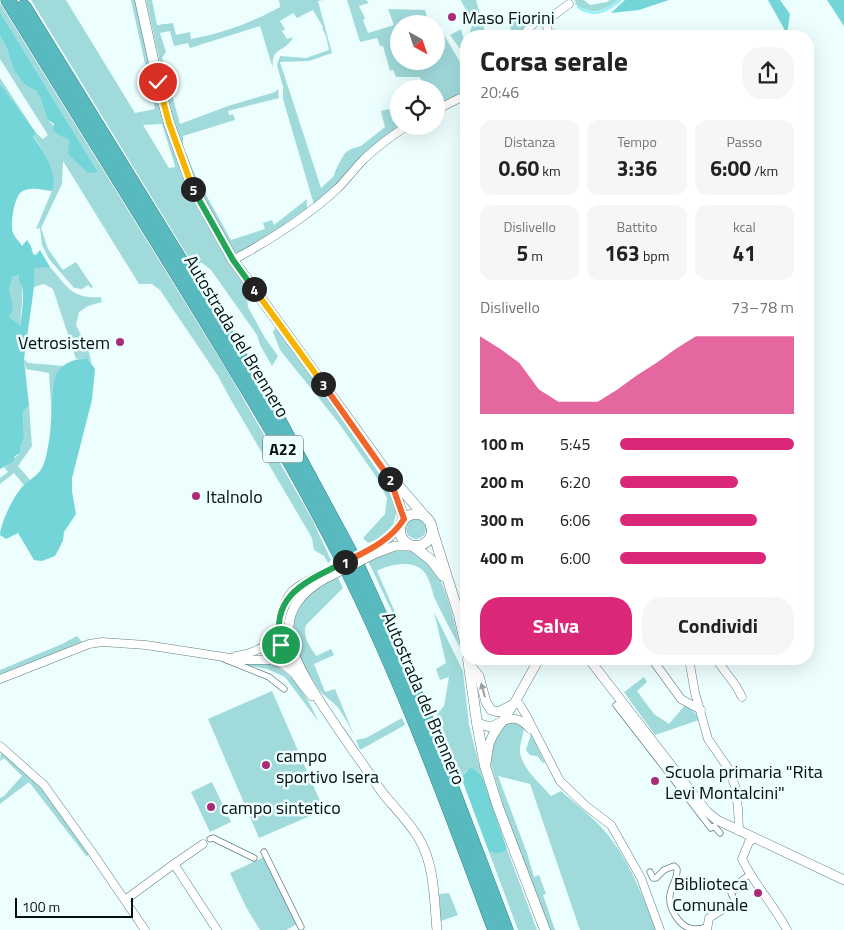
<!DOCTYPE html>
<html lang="it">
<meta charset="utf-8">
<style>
body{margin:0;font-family:"Titillium Web",sans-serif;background:#f6f6f6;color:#222;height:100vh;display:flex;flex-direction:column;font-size:19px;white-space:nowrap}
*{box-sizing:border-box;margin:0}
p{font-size:16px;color:#767676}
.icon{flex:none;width:28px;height:28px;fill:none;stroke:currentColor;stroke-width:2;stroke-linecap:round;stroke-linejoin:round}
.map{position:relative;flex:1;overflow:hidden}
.panel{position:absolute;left:460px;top:30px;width:354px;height:635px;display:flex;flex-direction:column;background:#fff;border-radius:20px;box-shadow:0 5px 20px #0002}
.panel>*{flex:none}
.needle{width:32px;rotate:140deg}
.tools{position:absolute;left:390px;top:15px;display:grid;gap:10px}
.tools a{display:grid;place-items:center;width:55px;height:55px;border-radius:50%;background:#fff;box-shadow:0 5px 20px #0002;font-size:25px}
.scale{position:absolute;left:15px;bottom:12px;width:118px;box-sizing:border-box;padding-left:5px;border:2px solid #071111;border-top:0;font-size:14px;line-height:18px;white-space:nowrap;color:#071111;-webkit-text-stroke:4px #edfeff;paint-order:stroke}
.pin{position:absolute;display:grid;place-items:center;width:42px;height:42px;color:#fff;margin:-21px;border:2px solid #fff;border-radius:50%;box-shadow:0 1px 5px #0007}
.km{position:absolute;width:25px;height:25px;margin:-12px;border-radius:50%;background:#222;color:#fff;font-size:14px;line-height:25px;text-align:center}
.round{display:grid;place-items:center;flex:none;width:52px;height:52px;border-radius:20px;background:#f6f6f6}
.overview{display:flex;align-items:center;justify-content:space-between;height:85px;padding:0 20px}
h1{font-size:28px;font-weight:700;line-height:38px}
.metrics{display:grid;grid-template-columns:repeat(3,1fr);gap:8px;height:85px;padding:5px 20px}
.metrics div{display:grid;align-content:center;border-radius:12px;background:#f6f6f6;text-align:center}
.metrics b{font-size:21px;font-weight:700}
.metrics small{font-size:14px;font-weight:400}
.metrics p{font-size:14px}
.chart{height:140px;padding:10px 20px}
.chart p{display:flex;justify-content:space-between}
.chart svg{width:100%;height:90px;margin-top:5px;fill:#db2777;opacity:.7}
.button{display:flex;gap:10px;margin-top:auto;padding:10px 20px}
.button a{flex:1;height:58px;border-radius:20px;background:#db2777;color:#fff;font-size:20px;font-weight:700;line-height:58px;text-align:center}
.button a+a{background:#f6f6f6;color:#222}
ul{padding:0 20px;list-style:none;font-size:16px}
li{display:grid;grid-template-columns:80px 60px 1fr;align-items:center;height:38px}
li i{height:12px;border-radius:6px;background:#db2777}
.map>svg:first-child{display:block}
</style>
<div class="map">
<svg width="844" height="930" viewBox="0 0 844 930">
<rect width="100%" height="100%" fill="#edfeff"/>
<!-- green -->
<g fill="#a1dadb" fill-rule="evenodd">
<path d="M31,0H66L135,113L155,109L131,0H137L164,123L182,175L189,191L223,253L243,280L242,290L247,298L248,307L265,338L278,356L272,366L260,345L257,335L211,270L201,262L195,268ZM162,124L175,166V167L169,168L143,125Z"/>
<path d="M146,0H152L157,25L173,23L176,35L190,32L191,39C223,33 251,23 280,7L279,0H323L318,1L332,53L309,61L280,62L321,188L333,177L338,165L345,153L351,149L361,146L385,127L381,111L389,109L393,122L399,118V126H402L314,205L283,99V87L277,65L280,56L306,58L329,50L326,36L322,28L323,27L313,10L297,18L293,13L280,21L285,29L282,31L287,39L293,37C286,53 270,46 273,69L260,26L190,48L188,43L174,46L170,31L160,33L166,52L162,58L180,124L228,106L275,92L278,89L279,98L228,111L229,115L233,114L235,120L183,136V146L195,175L231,240L265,229L263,223L272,220L274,225L307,199V208L256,244L239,253L233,252L200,193L175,130Z"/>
<polygon points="347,0 366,0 369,3 359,6 365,18 363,20 368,33 394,25 388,9 425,10 429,24 399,24 399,61 436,61 436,37 440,35 444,35 466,72 466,91 436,106 436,89 424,89 420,77 396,77 393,70 390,71 383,46 380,46 377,38 360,42"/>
<path d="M461,0H476L485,32L469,36C469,32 472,28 472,24C472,16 463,7 461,0Z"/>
<path d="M574,0H584L590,5L607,2L610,0H618C602,13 592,15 575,4L576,2Z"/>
<path d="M0,3L228,372L312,519L331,560L328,563L324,556L314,550L312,538L231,400L218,376L160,290L152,284H139L63,161L62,184L41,228L48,249L63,270L76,262L93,287L91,288L88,285L82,289L74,288L49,259L42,245L40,228L36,229L53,188C55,168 44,151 33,136L35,134L0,84V78L36,133L43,139L48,135L0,59V36L25,85L36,91L41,99L47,119L69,141C67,154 79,164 88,172H98L0,12Z"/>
<polygon points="526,15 531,18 518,36 512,36 509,22"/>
<polygon points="461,29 466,47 466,57 450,35"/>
<path d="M39,266L50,267C68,287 71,299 101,297L102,302L88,306L79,312L76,325L88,349L92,364L87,358L76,359L53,289L44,284L34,287V267Z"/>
<path d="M19,275C26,295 20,305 21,324L19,325L9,317V289L13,277Z"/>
<polygon points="276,327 339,413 393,494 397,510 393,525 381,538 368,543 363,538 385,514 387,498 375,475 338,422 280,350 273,332"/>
<path d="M24,359L28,363L64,366C51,380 53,401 52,420L49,373L26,369Z"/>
<path d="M29,405L32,446L18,466L31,481L24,485L14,473L0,484V478L8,472L4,467L0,469C12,464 11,460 20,453L21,444L24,440L23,412Z"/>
<circle cx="416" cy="529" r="10"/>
<path d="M396,550C403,550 410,549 416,552C444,565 454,620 460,648C452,632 443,616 435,599C432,591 430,580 425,573C415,559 390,564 377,571L398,619L396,620L368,561Z"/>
<path d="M337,576L343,588L306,625C302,637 310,646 316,656L331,649L334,655L314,664L325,692L335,689L356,740L366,738L402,718L405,725L360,750C355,736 348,722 339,709C334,702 326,698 320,691C315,685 312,678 308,672C294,648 285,621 305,597C314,588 326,582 337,576Z"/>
<polygon points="434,612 463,671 469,725 482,776 474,769 466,771 461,777 437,714 444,706 449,677 440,680 436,669 446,663"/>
<polygon points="77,636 82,642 0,676 0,670 62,644"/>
<path d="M247,663C276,662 287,669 303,693C309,702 314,711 318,721L285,677L267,669L244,665Z"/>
<polygon points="644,677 647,682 637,691 654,714 669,724 685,705 695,713 699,720 655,735 624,692"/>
<polygon points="272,691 324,810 259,838 208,719"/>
<path d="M509,722C515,721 521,723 524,729C523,737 519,745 520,753C524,771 540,783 551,796L561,791C579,807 601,823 614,843C633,869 644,901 657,930H580L530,784L498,776L527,853L534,877L539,875L546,894L543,895L555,930H548L510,828L490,761L493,744L504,725Z"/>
<polygon points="531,734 545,763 543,763 537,756 530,755 526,750"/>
<polygon points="1,752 42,787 89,853 87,857 29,782 0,804 0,798 4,796 22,776 4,758 0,761"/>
<polygon points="212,782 231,822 210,832 191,792"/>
<path d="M507,849L537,930H518L489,852C497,853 502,855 507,849Z"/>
<polygon points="264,857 297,924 286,930 260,930 246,907 230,873"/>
<polygon points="449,893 458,915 441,921 439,894"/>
</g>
<!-- forest -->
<g fill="#74d5d8" fill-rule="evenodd">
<polygon points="625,0 669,0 639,10 611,13"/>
<polygon points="768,0 780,0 790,14 787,34"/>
<polygon points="827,0 844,0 844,26"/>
<path d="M0,12L98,172L88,173L68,154L69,141C63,135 59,137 53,130L54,124L47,119L41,99L36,91L25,85L15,71L7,49L0,36Z"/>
<path d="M0,84L36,133L33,137C43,150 59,173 52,191C43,190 30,186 21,192C14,198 10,225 13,233C15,238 20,242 22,246L27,240L31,246L33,254L36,255L40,250L50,267L34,268V287L24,359L29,405L23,412L24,440L21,444L20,453L15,456L13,462L0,469ZM19,275V281C27,290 21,311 21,324L20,325L9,317L13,308L9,289L13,277Z"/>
<path d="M87,358L95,369L92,400L72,478V491L76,514L64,532L63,541L55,556L42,561L34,560L18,533L6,539L0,535C1,521 15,493 25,484C31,479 38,475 42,468C45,462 47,453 48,446C53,428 50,386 57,373C63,362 76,359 87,358Z"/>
<path d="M470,768L474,769L482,776L507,849C502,855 496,853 489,852L461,777Z"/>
</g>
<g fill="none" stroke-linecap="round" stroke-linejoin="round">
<!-- stream -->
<path stroke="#91f2f6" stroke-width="2.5" d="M578,7C594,18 606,12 620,0"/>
<!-- pedestrian casing -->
<g stroke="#637e7f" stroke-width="7">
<g id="pedestrian">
<polyline points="224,659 269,677 284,689"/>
<polyline points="616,705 711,828 714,826 720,833"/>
<polyline points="210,839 213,838 254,858"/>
<polyline points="264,852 301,927"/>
<path d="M650,872L653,878H656L664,870L674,866L677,869C678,878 671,886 670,895C668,909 681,930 696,929C700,929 704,928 708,927"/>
<polyline points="729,905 735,902 731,893 740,886 738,883 746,877"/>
</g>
</g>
<!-- minor casing -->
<g stroke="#637e7f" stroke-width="9">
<g id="minor">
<polyline points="546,21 549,36"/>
<polyline points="522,36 538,19 546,21 569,4"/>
<polyline points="436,110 466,95"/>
<path d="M233,260C270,240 308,216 338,188C347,179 355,168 364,159C377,147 391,136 407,126"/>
<path d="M262,649C275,647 284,646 294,656"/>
<path d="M236,656C255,653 269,646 279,630"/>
<polyline points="652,659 681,699 701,710"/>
<polyline points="689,659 695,693 708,739 728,768 735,786 738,808 739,831"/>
<polyline points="716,659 736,686 742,697"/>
<path d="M268,660C279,654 286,647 288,634"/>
<polyline points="0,679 89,644 102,642 146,645 243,660 270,660 282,664 294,673"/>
<polyline points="515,702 520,705 526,715 560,781 586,806 611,825 641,878 660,930"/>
<path d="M503,721C515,716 521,719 530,729"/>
<polyline points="0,746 44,785 94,855 145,930"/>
<path d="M755,838L749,842L742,859C754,884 774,905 787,930"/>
<polyline points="174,864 217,930"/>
<polyline points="125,900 174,864 203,844"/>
<polyline points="707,930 709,918 729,905"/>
</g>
</g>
<!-- tertiary casing -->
<g stroke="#637e7f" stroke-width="10">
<g id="tertiary">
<path d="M373,548C384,542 395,534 401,523"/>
<polyline points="376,553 395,546 413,546"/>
<path d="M324,579C304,591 287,607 289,633C291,666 335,723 354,752C365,766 374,782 385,796C396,809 409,822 418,837C435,864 434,900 437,930"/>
<polyline points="589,659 707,812 717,820 844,880"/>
<polyline points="469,664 479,676 486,702 491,710 498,712 512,705"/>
<path d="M312,696C293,674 276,651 280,620C282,610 285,600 292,592C300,584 312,579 322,574"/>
<polyline points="477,723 490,727 502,722"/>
<polyline points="486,763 489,744 493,735 515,702 539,659"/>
</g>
</g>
<!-- secondary casing -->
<g stroke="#637e7f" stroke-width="11">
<g id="secondary">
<polyline points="140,0 158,82 169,123 192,186 233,260 386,471 428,520"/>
<polyline points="392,483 404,519"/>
<circle cx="416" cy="530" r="16"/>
<polyline points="431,526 459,615 466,647"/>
<polyline points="413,546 431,560 443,576"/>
<polyline points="468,659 477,723 485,766 498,807 545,930"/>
</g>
</g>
<!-- motorway casing -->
<g stroke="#3c7f81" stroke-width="15">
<g id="motorway">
<path d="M8,0C65,92 121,183 178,275C235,368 293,461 342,559C402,679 448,804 495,930"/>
<polyline points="24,7 277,417 358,567 420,704 506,930"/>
</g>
</g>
<!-- pedestrian -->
<use href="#pedestrian" stroke="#fff" stroke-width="5.5"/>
<!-- minor -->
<use href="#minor" stroke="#fff" stroke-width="8"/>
<!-- tertiary -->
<use href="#tertiary" stroke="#fff" stroke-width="9"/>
<!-- secondary -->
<use href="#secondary" stroke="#fff" stroke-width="10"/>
<!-- motorway -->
<use href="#motorway" stroke="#58babe" stroke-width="14"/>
<!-- tertiary-bridge casing -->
<g stroke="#637e7f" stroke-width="10" stroke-linecap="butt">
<polyline id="tertiary-bridge" points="324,579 376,553"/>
</g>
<!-- tertiary-bridge -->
<use href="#tertiary-bridge" stroke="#fff" stroke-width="9"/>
</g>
<!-- one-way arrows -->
<defs><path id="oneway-solid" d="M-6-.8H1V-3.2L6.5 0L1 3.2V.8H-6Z" transform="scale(1.25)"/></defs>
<use fill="#9ca0a0" href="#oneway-solid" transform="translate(483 690) rotate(-105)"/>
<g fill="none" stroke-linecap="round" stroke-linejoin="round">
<!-- split-1 casing -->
<g stroke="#fff" stroke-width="10">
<path id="split-1" d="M281,645C269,594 308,581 345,562"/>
</g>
<!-- split-2 casing -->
<g stroke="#fff" stroke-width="10">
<path id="split-2" d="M345,562C367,551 390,541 404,519L390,479"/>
</g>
<!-- split-3 casing -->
<g stroke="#fff" stroke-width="10">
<polyline id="split-3" points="323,384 390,479"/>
</g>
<!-- split-4 casing -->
<g stroke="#fff" stroke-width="10">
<polyline id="split-4" points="254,289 323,384"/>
</g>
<!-- split-5 casing -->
<g stroke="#fff" stroke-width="10">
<polyline id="split-5" points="193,189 233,260 254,289"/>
</g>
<!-- split-6 casing -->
<g stroke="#fff" stroke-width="10">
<polyline id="split-6" points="158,82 169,123 193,189"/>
</g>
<!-- split-1 -->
<use href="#split-1" stroke="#22a559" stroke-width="6"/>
<!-- split-2 -->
<use href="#split-2" stroke="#f0652b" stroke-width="6"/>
<!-- split-3 -->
<use href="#split-3" stroke="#f0652b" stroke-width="6"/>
<!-- split-4 -->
<use href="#split-4" stroke="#f5b400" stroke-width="6"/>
<!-- split-5 -->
<use href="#split-5" stroke="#22a559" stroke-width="6"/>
<!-- split-6 -->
<use href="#split-6" stroke="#f5b400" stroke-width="6"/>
</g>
<!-- markers -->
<g fill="#ac2b78" stroke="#edfeff" stroke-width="2">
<circle cx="452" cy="17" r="5"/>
<circle cx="120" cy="342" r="5"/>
<circle cx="196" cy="496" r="5"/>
<circle cx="266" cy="765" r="5"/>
<circle cx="655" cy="781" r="5"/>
<circle cx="211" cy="807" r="5"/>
<circle cx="758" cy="893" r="5"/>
</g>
<g text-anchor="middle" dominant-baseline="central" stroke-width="5" stroke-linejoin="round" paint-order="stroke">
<!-- shield labels -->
<rect fill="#edfeff" stroke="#4c5858" stroke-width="1" x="263" y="435.5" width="40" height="27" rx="4"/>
<g font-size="16" font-weight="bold" fill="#071111">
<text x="283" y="449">A22</text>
</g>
<!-- poi labels -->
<g font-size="18" fill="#071111" stroke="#edfeff" text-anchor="start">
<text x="462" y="17">Maso Fiorini</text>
<text x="110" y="342" text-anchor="end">Vetrosistem</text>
<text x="206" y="496">Italnolo</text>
<text x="276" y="755">campo<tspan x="276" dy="21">sportivo Isera</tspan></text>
<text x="665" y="771">Scuola primaria "Rita<tspan x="665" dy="21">Levi Montalcini"</tspan></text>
<text x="221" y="807">campo sintetico</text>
<text x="748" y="883" text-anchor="end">Biblioteca<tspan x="748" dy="21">Comunale</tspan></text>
</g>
<!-- street labels -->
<g font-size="18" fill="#071111" stroke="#edfeff">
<text transform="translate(237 336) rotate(59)">Autostrada del Brennero</text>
<text transform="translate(424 698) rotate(67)">Autostrada del Brennero</text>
</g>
</g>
</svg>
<div class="tools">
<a><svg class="needle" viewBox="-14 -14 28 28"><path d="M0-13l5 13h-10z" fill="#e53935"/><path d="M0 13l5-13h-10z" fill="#767676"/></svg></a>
<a><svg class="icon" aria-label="locate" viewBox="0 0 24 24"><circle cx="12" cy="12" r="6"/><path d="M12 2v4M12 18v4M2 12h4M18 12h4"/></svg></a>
</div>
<div class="scale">100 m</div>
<div class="pin" style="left:281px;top:645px;background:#1e9e55"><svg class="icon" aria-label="arrive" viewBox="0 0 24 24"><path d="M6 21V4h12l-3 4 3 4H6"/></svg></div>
<div class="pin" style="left:158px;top:82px;background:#d93025"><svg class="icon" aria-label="check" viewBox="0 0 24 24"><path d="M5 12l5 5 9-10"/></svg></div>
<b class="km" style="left:345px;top:562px">1</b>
<b class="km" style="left:390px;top:479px">2</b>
<b class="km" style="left:323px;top:384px">3</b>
<b class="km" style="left:254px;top:289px">4</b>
<b class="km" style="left:193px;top:189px">5</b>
<section class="panel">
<div class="overview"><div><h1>Corsa serale</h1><p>20:46</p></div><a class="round"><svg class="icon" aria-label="share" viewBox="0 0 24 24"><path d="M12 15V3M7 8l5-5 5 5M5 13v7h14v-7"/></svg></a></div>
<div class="metrics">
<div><p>Distanza</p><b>0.60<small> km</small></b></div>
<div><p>Tempo</p><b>3:36</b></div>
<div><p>Passo</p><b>6:00<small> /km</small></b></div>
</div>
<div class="metrics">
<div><p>Dislivello</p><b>5<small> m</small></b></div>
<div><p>Battito</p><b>163<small> bpm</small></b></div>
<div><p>kcal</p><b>41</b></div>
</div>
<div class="chart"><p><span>Dislivello</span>73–78 m</p>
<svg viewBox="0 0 160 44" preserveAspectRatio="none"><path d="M0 44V6L10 12L20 19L30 32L40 38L50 38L60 38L70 32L80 25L90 19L100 12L110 6L120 6L130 6L140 6L150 6L160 6V44z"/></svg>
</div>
<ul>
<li><b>100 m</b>5:45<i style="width:100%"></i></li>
<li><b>200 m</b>6:20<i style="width:68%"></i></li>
<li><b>300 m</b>6:06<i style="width:79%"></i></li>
<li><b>400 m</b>6:00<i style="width:84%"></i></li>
</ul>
<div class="button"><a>Salva</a><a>Condividi</a></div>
</section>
</div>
